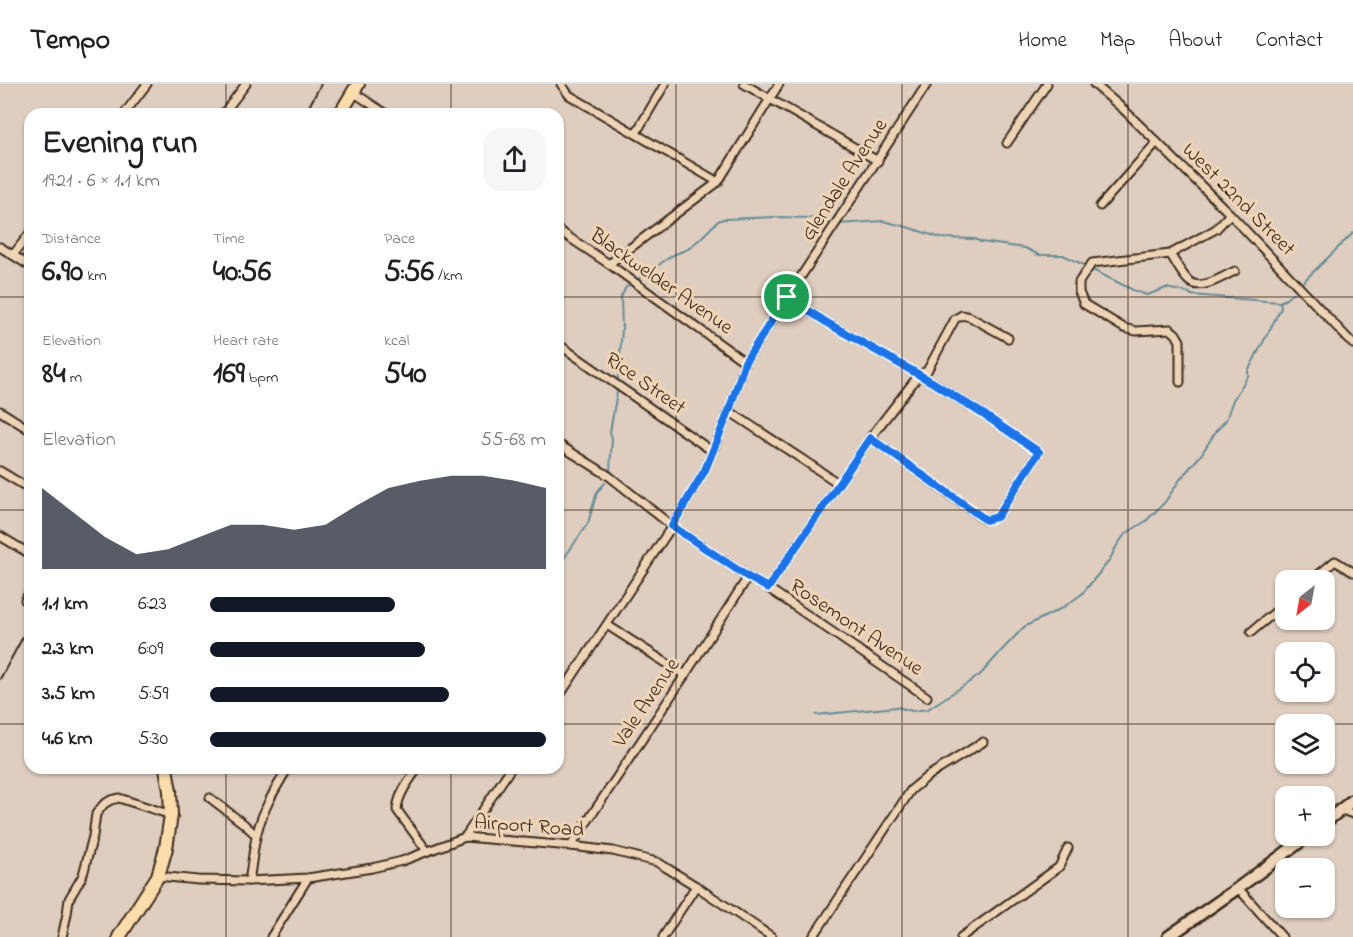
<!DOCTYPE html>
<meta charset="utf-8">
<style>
body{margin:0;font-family:"Indie Flower",sans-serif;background:#f6f6f6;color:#202124;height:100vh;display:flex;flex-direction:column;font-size:22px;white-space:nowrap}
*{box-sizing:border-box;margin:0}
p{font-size:20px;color:#757577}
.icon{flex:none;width:33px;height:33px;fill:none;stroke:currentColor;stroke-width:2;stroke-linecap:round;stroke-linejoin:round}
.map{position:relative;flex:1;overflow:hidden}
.side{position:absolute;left:24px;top:24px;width:540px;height:666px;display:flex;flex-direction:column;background:#fff;border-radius:18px;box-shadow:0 2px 4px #0004}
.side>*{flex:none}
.needle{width:39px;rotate:211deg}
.controls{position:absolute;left:1275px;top:486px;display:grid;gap:12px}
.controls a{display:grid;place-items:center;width:60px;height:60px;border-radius:12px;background:#fff;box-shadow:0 2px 4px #0004;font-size:30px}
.pin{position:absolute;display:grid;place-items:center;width:51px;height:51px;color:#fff;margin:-26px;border:3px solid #fff;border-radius:50%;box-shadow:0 2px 6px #0007}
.round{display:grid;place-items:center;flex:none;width:63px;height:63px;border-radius:18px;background:#f6f6f6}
.overview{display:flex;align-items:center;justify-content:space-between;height:102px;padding:0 18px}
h1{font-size:33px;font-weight:800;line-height:45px}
.figures{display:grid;grid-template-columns:repeat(3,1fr);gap:9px;height:102px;padding:6px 18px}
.figures div{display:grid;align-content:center}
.figures b{font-size:30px;font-weight:800}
.figures small{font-size:16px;font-weight:400}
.figures p{font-size:16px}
.chart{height:168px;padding:12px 18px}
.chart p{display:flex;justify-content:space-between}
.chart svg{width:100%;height:108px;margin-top:6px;fill:#111827;opacity:.7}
ul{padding:0 18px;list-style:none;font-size:20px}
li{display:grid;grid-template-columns:96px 72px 1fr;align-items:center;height:45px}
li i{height:15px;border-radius:8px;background:#111827}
header{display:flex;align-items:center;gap:36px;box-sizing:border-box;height:84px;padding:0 30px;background:#fff;border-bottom:2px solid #e0e0e0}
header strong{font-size:28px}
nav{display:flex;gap:33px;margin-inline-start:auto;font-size:21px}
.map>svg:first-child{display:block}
</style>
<header>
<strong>Tempo</strong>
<nav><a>Home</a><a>Map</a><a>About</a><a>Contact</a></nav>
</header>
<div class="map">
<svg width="1353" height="853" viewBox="0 0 1353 853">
<rect width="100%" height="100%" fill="#dfcebf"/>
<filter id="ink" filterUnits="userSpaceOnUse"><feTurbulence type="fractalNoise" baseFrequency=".0167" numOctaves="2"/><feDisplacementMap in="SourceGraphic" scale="12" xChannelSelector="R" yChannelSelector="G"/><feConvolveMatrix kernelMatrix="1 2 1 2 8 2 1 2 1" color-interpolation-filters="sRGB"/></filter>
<g filter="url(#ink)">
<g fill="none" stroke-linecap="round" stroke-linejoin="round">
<!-- stream -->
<g stroke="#678b96" stroke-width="2">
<polyline points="838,140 883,137 907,143 941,154 975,155 981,158 1025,164 1039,171 1063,171 1084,181"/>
<polyline points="1093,186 1135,207 1147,211 1166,204 1190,209 1191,211 1280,218 1286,215 1293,209"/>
<polyline points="638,195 673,171 688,165 700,155 718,137 723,135 775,133 812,134 831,139"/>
<polyline points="1303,198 1353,149"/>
<polyline points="618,295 622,246 621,213 626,203 629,201"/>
<polyline points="610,387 612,354 610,348 617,308"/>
<polyline points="558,488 561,479 588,439 597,408 605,399"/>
<polyline points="816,631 897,623 912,627 928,625 980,591 1003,565 1024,543 1062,524 1082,510 1109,477 1116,463 1125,450 1146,437 1165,418 1181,394 1201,371 1216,347 1226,336 1233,316 1248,292 1248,287 1281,224 1280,218"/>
</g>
<!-- street casing -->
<g stroke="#3b2a1e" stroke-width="11">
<g id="street">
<polyline points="561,0 569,11 718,98"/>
<polyline points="744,0 878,77"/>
<polyline points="1094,0 1122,24 1230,130 1353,260"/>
<polyline points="353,8 386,30"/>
<polyline points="124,30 147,0"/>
<polyline points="223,30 246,0"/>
<polyline points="636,49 665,0"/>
<polyline points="1007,59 1047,0"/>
<polyline points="1100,122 1157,58"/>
<polyline points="558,146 609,180 745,278"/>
<polyline points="0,163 30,182"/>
<path d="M1170,170C1176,178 1182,192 1190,198C1202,207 1223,192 1235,187"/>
<polyline points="13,171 30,149"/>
<polyline points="609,180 718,98 779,0"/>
<polyline points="787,213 829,240 932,298 986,332 1039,368 997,433 985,436 870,354"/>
<polyline points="558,260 712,367"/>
<polyline points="1180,298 1180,257 1176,250 1170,245 1136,247 1124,244 1084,220 1079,208 1079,198 1092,179 1170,170 1216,145 1230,130"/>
<polyline points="0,327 30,346"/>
<polyline points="729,327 838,399"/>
<polyline points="558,360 609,392 672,442 748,493 768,504 927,613"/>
<polyline points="0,387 30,405"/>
<polyline points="0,452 30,470"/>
<polyline points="1312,496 1335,477 1353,488"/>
<polyline points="768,504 870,354 919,291 927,287 955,235 962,231 970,233 1008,254"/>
<polyline points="25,516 30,508"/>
<polyline points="607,541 685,591"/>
<polyline points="1251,548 1286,519"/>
<polyline points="558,614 672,442 705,386 729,327 745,278 927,0"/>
<path d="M418,684C409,697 398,710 397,726L427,767"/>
<polyline points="210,714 244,740 256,751"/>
<polyline points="1342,726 1353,730"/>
<polyline points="465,753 511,684"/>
<polyline points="571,762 685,591 748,493"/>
<polyline points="158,792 198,796 249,797 308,794 372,784 402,777 465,753 571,762 613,767 657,778 696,802 772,853"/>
<path d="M249,797C252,781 253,765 257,749C263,725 275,705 288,684"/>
<polyline points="1238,804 1282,853"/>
<polyline points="62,853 67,830 69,815 82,793 84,787 93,752 96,730 104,720 111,716 119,714 171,731"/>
<polyline points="271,853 308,794"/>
<polyline points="663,853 696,802"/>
<polyline points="813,853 911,706 928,692 983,658"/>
<polyline points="961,853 1059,783 1068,764"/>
</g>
</g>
<!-- secondary casing -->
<g stroke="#3b2a1e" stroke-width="15">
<g id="secondary">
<polyline points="1324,739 1353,716"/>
<polyline points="1168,853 1238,804 1308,752"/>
</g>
</g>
<!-- primary casing -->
<g stroke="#3b2a1e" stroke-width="16">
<g id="primary">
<polyline points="340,30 358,0"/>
<polyline points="119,853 158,792 166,764 171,731 170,707 166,684"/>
</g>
</g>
<!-- street -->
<use href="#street" stroke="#eed4b6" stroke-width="7"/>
<!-- secondary -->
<use href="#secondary" stroke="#eed4b6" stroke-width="10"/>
<!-- primary -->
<use href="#primary" stroke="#fbdcab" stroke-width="12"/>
<!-- rail -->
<g stroke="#3b2a1e" stroke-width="2">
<polyline points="305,30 321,0"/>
<polyline points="0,595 30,540"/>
</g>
</g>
</g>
<g fill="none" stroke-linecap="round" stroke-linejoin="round" filter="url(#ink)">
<!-- route casing -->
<g stroke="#fff" stroke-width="12">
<polygon id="route" points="787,213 829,240 932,298 986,332 1039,368 997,433 986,436 870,354 768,504 748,493 672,442 705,386 729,327 745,278"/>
</g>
<!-- route -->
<use href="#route" stroke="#1a73e8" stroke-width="8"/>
</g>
<!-- grid -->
<path fill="none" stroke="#3b2a1e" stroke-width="1.5" stroke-opacity="0.55" d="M226,0V30M451,0V30M676,0V853M902,0V853M1128,0V853M0,213H30M558,213H1353M0,426H30M558,426H1353M0,640H30M558,640H1353M226,684V853M451,684V853"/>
<g text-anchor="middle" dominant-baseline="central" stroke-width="6" stroke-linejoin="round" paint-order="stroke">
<!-- street labels -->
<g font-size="21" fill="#3b2a1e" stroke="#eed4b6">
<text transform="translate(845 96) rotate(-57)">Glendale Avenue</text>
<text transform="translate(1238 116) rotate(45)">West 22nd Street</text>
<text transform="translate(661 198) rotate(35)">Blackwelder Avenue</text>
<text transform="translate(645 300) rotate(35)">Rice Street</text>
<text transform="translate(856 544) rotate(34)">Rosemont Avenue</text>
<text transform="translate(647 619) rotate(-56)">Vale Avenue</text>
<text transform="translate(529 743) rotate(4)">Airport Road</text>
</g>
</g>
</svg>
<div class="controls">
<a><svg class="needle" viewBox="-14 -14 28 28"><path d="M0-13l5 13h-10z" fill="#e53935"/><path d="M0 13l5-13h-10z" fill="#757577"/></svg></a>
<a><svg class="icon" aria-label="locate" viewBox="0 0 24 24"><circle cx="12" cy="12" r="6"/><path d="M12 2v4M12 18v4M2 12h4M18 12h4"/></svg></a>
<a><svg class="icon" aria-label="layers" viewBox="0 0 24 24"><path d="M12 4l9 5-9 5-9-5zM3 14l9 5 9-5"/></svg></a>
<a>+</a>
<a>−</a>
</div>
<div class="pin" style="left:787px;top:213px;background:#1e9e55"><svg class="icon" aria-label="arrive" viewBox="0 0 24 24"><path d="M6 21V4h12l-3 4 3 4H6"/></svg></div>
<section class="side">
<div class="overview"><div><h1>Evening run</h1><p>19:21 · 6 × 1.1 km</p></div><a class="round"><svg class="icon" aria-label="share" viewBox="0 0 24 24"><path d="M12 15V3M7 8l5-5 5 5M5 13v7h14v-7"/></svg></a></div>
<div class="figures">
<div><p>Distance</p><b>6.90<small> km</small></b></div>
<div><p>Time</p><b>40:56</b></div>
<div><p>Pace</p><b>5:56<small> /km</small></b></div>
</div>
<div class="figures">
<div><p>Elevation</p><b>84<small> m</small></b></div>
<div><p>Heart rate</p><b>169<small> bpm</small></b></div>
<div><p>kcal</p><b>540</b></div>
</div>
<div class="chart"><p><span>Elevation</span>55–68 m</p>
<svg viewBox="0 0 160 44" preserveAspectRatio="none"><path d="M0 44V11L10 21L20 31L30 38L40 36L50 31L60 26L70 26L80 28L90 26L100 18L110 11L120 8L130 6L140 6L150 8L160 11V44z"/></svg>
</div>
<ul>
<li><b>1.1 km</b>6:23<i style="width:55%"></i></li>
<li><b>2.3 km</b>6:09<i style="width:64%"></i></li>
<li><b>3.5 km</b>5:59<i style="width:71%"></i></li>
<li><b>4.6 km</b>5:30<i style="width:100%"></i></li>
</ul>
</section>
</div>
